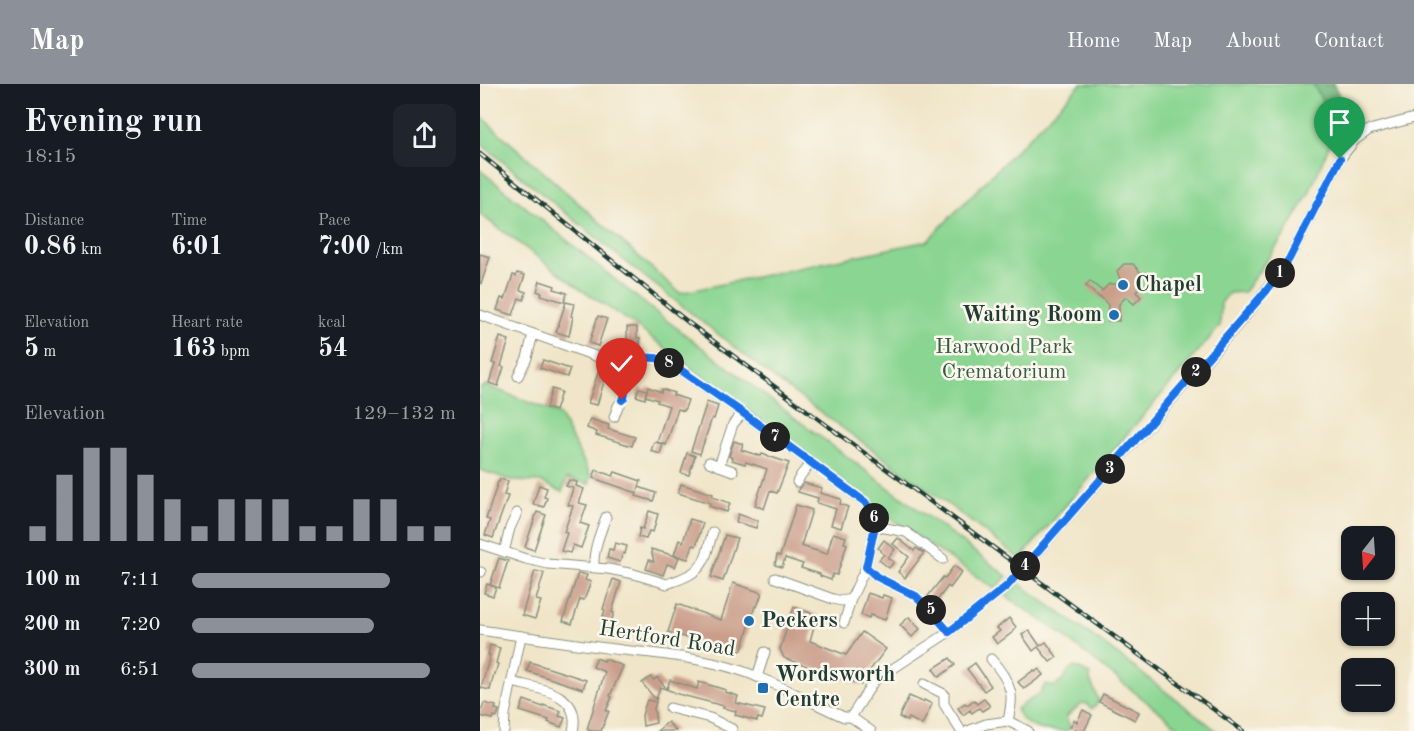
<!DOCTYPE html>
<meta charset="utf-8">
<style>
body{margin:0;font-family:"Old Standard TT",serif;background:#20242c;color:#f1f3f6;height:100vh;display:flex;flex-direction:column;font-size:22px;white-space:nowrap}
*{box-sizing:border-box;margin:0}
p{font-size:20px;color:#9ea1a6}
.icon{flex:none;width:33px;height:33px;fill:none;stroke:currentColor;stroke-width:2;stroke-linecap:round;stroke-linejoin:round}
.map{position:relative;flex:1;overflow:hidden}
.drawer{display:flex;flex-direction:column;background:#171b24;width:480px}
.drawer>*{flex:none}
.needle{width:39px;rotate:197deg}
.buttons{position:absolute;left:861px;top:442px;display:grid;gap:12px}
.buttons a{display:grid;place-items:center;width:54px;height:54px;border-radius:12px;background:#171b24;box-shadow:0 2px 4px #0004;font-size:30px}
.pin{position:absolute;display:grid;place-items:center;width:51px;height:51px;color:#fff;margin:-62px -26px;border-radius:50% 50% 50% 0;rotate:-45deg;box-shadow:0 0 6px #0007}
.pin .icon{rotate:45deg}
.km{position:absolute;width:30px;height:30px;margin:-15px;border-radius:50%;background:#222;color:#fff;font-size:16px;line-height:30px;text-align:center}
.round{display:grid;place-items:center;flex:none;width:63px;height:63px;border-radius:12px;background:#20242c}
.summary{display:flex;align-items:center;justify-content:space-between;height:102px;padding:0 24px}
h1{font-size:33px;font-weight:600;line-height:45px}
.figures{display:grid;grid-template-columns:repeat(3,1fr);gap:9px;height:102px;padding:6px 24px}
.figures div{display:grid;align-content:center}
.figures b{font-size:26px;font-weight:600}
.figures small{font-size:16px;font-weight:400}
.figures p{font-size:16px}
.chart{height:168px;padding:12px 24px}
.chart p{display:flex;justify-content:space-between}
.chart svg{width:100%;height:108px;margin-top:6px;stroke:#8c9099;stroke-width:6}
ul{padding:0 24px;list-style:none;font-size:20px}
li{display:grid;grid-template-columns:96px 72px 1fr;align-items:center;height:45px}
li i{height:15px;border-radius:8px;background:#8c9099}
header{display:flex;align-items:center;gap:36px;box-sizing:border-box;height:84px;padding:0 30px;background:#8c9099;color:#fff}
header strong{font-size:28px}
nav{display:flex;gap:33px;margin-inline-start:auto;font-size:21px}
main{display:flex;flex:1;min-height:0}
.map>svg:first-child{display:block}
</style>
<header>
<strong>Map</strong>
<nav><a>Home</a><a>Map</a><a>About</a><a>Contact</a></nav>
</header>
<main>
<section class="drawer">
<div class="summary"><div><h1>Evening run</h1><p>18:15</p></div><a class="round"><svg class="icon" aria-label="share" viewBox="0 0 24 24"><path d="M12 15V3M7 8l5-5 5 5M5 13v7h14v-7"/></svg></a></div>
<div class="figures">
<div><p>Distance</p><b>0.86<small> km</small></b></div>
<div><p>Time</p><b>6:01</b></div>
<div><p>Pace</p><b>7:00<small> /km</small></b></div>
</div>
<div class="figures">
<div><p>Elevation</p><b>5<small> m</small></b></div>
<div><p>Heart rate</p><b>163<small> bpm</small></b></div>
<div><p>kcal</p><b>54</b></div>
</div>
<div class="chart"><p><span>Elevation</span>129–132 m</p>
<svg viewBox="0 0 160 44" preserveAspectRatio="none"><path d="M5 44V38M15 44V17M25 44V6M35 44V6M45 44V17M55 44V27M65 44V38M75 44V27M85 44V27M95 44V27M105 44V38M115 44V38M125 44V27M135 44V27M145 44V38M155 44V38"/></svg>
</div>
<ul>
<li><b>100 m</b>7:11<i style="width:75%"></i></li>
<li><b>200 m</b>7:20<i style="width:69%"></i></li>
<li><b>300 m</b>6:51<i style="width:90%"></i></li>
</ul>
</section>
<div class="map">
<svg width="934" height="647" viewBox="0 0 934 647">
<rect width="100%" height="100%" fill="#fbf7ec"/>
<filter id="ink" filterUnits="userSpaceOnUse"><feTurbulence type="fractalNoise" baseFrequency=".0167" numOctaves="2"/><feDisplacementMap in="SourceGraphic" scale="12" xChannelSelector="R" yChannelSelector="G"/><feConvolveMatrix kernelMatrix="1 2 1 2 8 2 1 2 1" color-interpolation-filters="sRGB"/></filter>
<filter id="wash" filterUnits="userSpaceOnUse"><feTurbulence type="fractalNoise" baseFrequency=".008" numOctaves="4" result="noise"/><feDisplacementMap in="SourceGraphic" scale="24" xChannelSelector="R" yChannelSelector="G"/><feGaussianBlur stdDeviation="1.35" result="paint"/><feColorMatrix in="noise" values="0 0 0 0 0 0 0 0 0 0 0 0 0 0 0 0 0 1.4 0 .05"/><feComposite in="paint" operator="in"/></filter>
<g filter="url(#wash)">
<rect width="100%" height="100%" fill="#f0e5c8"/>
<!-- green -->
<g fill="#8ad591" stroke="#548962" stroke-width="1.5">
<polygon points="601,0 833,0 857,43 829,109 806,149 764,208 749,209 741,219 740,242 540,475 473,424 299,298 146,178 0,59 0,32 200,209 447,157"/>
<polygon points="0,86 169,223 291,316 527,492 515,505 407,432 156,242 102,206 0,130"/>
<polygon points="5,301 79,330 111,392 109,400 87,394 82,408 61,398 34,397 0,386 0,304"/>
<polygon points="538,499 625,561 737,647 704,647 577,547 526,512"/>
<path d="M595,583L610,590V596L619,617L612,625L606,619L600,621L586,633L590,643L588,647C565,647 545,647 536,625L560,609L566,600L573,603L581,598L589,586Z"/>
</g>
<!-- forest -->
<polygon fill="#6fb67b" stroke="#477a58" stroke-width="1.5" points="833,0 853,0 877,44 858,65 857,43"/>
<g id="blocks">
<!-- building -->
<g fill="#cb9e8b">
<polygon points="0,170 10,173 1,200 0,199"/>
<polygon points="644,180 653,180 661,189 661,199 656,208 661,213 654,220 646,213 639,220 639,237 628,237 628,221 621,213 620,214 606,202 610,197 622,207 629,200 642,200 637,187"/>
<polygon points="37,189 45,191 40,206 46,208 44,216 39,214 33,231 17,226 21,214 25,215 33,191 36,192"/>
<polygon points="60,197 75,202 74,205 87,209 84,218 61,211 62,209 57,207"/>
<polygon points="86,218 94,220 91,232 93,233 89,252 76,248"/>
<polygon points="118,232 127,235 118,262 109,259"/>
<polygon points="147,243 157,243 157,254 160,254 160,264 147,264"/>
<polygon points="20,253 29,256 21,282 24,283 18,302 9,299 15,280 12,279"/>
<polygon points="63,276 90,285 87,293 60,284"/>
<polygon points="120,283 128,285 117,321 108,319"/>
<polygon points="168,303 181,308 182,305 194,309 193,311 208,316 204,327 198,325 186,361 177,358 189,322 177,318 178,316 165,312"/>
<polygon points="159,304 167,306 165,315 156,312"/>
<polygon points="72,305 81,308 75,327 66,324"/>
<polygon points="227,318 238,322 234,335 232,334 220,370 211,367"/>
<polygon points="110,335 129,341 128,345 155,353 152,362 116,351 117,348 107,344"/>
<polygon points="254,357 263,360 261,366 281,372 282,370 309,379 297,409 290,407 284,425 275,421 287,385 266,378 265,380 252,376 253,374 249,372"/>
<polygon points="174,358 183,360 180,370 171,367"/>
<polygon points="207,369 215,372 209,391 201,389"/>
<polygon points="116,386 133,392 135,388 161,397 158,406 159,403 176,409 173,417 156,412 157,409 113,394"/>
<polygon points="20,395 28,397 24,411 28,412 13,454 5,451 10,436 6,435 18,398 19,398"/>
<polygon points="89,396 97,398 96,402 104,405 99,419 107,421 100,439 109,442 101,464 93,461 90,469 81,467 87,449 84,448 93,422 88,421 93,404 86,402"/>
<polygon points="324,399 342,404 340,409 361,415 360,420 368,423 361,444 351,441 356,425 337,419 338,414 318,408 319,404"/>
<polygon points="201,400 233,410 232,413 250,419 247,428 229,422 230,419 198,409"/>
<polygon points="59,401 67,404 64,413 67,414 64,423 53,420"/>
<polygon points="316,421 332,426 321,462 347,470 353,449 366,453 364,459 367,460 357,491 353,490 351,496 340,492 340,490 321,484 323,480 305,474 302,483 295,481 297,471 300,472"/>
<polygon points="169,427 178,430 173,448 169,447 166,455 158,453 160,444 163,445"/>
<polygon points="57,428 66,431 54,466 45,463"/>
<polygon points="258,430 278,437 276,444 256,438"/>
<polygon points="210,435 223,439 216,462 213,461 208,475 194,471 199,456 203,458"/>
<polygon points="245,451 257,454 243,497 231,493"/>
<polygon points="418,454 434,467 436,464 444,469 425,494 418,488 429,473 413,460"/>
<polygon points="404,456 415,465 408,474 414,478 409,484 399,476 404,470 406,472 400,467 401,466 398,464"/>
<polygon points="135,459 147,462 145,470 143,469 140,478 127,474 129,465 133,466"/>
<polygon points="171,465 199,473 195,483 187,480 183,491 166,485 169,476 174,478"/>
<polygon points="19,474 28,477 19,504 10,501"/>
<polygon points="474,482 482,488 470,504 468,502 456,518 448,512 463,493 465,494"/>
<polygon points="55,487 64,489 56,516 61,517 55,535 42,531"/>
<polygon points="98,489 107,491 105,496 111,498 104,516 100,515 92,540 83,537"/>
<polygon points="133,495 141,498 132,528 134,529 131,538 122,535 125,526 123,525"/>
<polygon points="253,499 282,509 277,523 275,522 262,566 255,569 188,548 197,520 241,536"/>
<polygon points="7,500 16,503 13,512 4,509"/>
<polygon points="388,509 402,514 403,511 412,514 405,536 390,531 389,534 381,531"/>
<polygon points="314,523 337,531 330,557 366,571 382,548 406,565 387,590 384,598 381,601 304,574 300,565"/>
<polygon points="429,533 440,545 432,553 420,541"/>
<polygon points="529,534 536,543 533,548 517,560 512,553 520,547 517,544"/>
<polygon points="549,546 560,562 566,558 577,573 570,578 558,563 553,567 542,551"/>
<polygon points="10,561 20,564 16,579 18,580 15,590 14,589 10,606 1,604 10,571 8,571"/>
<polygon points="116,574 124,577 125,575 143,582 130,612 132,613 126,627 129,627 121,647 111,647 107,645 125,588 113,583"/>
<polygon points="470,574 475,581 459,593 453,585"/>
<polygon points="50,578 106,596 103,605 47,587"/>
<polygon points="495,579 511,602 504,607 487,585"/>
<polygon points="559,585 563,591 544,605 538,598 554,586 555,588"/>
<polygon points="171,593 174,596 177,593 187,605 190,596 217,605 219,598 246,606 245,608 258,612 256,619 285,626 282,635 278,634 277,637 255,631 256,627 243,624 244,622 194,609 194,608 180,603 176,616 162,599"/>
<polygon points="623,610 659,628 655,636 619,618"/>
<polygon points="429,612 443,618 444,616 452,620 442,641 429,634 427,637 419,633"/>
<polygon points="504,615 510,622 502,627 499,624 492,629 490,626 483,631 478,624 485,619 487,621 494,616 497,620"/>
<polygon points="44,616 63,623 63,621 81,627 79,632 85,634 81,643 68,638 69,636 40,627"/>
<polygon points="167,616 176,618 174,625 176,639 163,642 162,631"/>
<polygon points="4,619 16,622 15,625 19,626 17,633 14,632 13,635 0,632 0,624 2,625"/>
<polygon points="603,626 612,631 604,647 599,647 590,643 594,636 597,638"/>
<polygon points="188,638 196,647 177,647"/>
</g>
</g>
</g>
<g filter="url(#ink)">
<use href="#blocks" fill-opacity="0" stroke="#88917e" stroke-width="1.5"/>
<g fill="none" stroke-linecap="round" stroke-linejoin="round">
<!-- minor casing -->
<g stroke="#88917e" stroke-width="11">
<g id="minor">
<polyline points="0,231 121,274 176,274 192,280 263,329 385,418 394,432 395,442 386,483 397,493 436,512 449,525 469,548"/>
<polyline points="38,292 47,274 53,250"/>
<polyline points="134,333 138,322 144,314 151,273"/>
<polyline points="229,378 253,387"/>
<polyline points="239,382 253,340 263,329"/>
<polyline points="317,398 321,391 331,379"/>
<polyline points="395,442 426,448 463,475"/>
<path d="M0,460L46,475L68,480L128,485L154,490L187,500C197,496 215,491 221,481C228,472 229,458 233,448"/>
<polyline points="24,468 30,444 37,429"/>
<path d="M114,483C113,465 120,450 126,433"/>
<polyline points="0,488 1,488"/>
<polyline points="295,494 353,515 362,517 371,515"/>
<polyline points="364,539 371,515 386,483"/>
<path d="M0,546C47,553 94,560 142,566C181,570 221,574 259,586C296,598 330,618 364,633H371L391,647"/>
<path d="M511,575C518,583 527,595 530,606C533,615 530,627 528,637"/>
<polyline points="277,593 285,568"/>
<path d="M32,598C59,605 102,608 93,647"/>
<polyline points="444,600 464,610 464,620 481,647"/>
<polyline points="190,624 230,634 252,645 252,647"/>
<polyline points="371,633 394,597 469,548 527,502 767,230 798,191 809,175 860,75 875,56 889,46 934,34"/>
<polyline points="24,647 25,630 41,552"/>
<polyline points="488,647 506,640 528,637 548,647"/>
</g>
</g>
<!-- minor -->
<use href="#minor" stroke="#fff" stroke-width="9"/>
<!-- rail casing -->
<g stroke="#1f3d34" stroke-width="4.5">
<polyline id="rail" points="0,70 209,239 345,340 763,647"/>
</g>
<!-- rail -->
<use href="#rail" stroke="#fbf7ec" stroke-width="2" stroke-dasharray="7" stroke-linecap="butt"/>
</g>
</g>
<g fill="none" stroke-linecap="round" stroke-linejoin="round" filter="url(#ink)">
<!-- route casing -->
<g stroke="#fff" stroke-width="12">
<polyline id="route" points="142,316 144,314 151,273 176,274 192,280 263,329 385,418 394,432 395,442 386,483 397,493 436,512 449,525 469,548 527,502 787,206 809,175 860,75"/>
</g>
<!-- route -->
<use href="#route" stroke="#1a73e8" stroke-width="8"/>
</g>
<!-- markers -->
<g fill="#1f6fb2" stroke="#fbf7ec" stroke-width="2">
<circle cx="643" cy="201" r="6"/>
<circle cx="634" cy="231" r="6"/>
<circle cx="269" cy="537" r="6"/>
<rect x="277" y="598" width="12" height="12" rx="3"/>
</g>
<g text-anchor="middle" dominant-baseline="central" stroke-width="5" stroke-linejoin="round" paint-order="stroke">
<!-- poi labels -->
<g font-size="22" font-weight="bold" fill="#1f3d34" stroke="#fbf7ec" text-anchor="start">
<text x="655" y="201">Chapel</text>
<text x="622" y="231" text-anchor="end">Waiting Room</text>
<text x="281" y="537">Peckers</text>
<text x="295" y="591">Wordsworth<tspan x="295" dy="25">Centre</tspan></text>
</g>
<!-- park labels -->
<g font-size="22" fill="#345b47" stroke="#fbf7ec">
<text x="524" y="263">Harwood Park<tspan x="524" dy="25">Crematorium</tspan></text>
</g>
<!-- street labels -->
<g font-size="22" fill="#1f3d34" stroke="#fbf7ec">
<text transform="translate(187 555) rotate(9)">Hertford Road</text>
</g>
</g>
</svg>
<div class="buttons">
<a><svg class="needle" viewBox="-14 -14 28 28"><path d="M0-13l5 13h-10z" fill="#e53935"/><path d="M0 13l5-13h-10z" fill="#9ea1a6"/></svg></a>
<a>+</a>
<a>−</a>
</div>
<div class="pin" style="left:860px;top:75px;background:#1e9e55"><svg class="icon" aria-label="arrive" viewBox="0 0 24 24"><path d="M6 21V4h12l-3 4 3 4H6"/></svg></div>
<div class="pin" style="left:142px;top:316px;background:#d93025"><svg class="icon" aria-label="check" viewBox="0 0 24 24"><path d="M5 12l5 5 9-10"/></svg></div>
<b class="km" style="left:800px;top:189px">1</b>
<b class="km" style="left:716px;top:288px">2</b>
<b class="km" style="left:630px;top:385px">3</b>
<b class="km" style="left:545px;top:482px">4</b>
<b class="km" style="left:451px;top:526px">5</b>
<b class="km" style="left:394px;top:434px">6</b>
<b class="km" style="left:295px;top:353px">7</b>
<b class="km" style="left:189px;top:279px">8</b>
</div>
</main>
